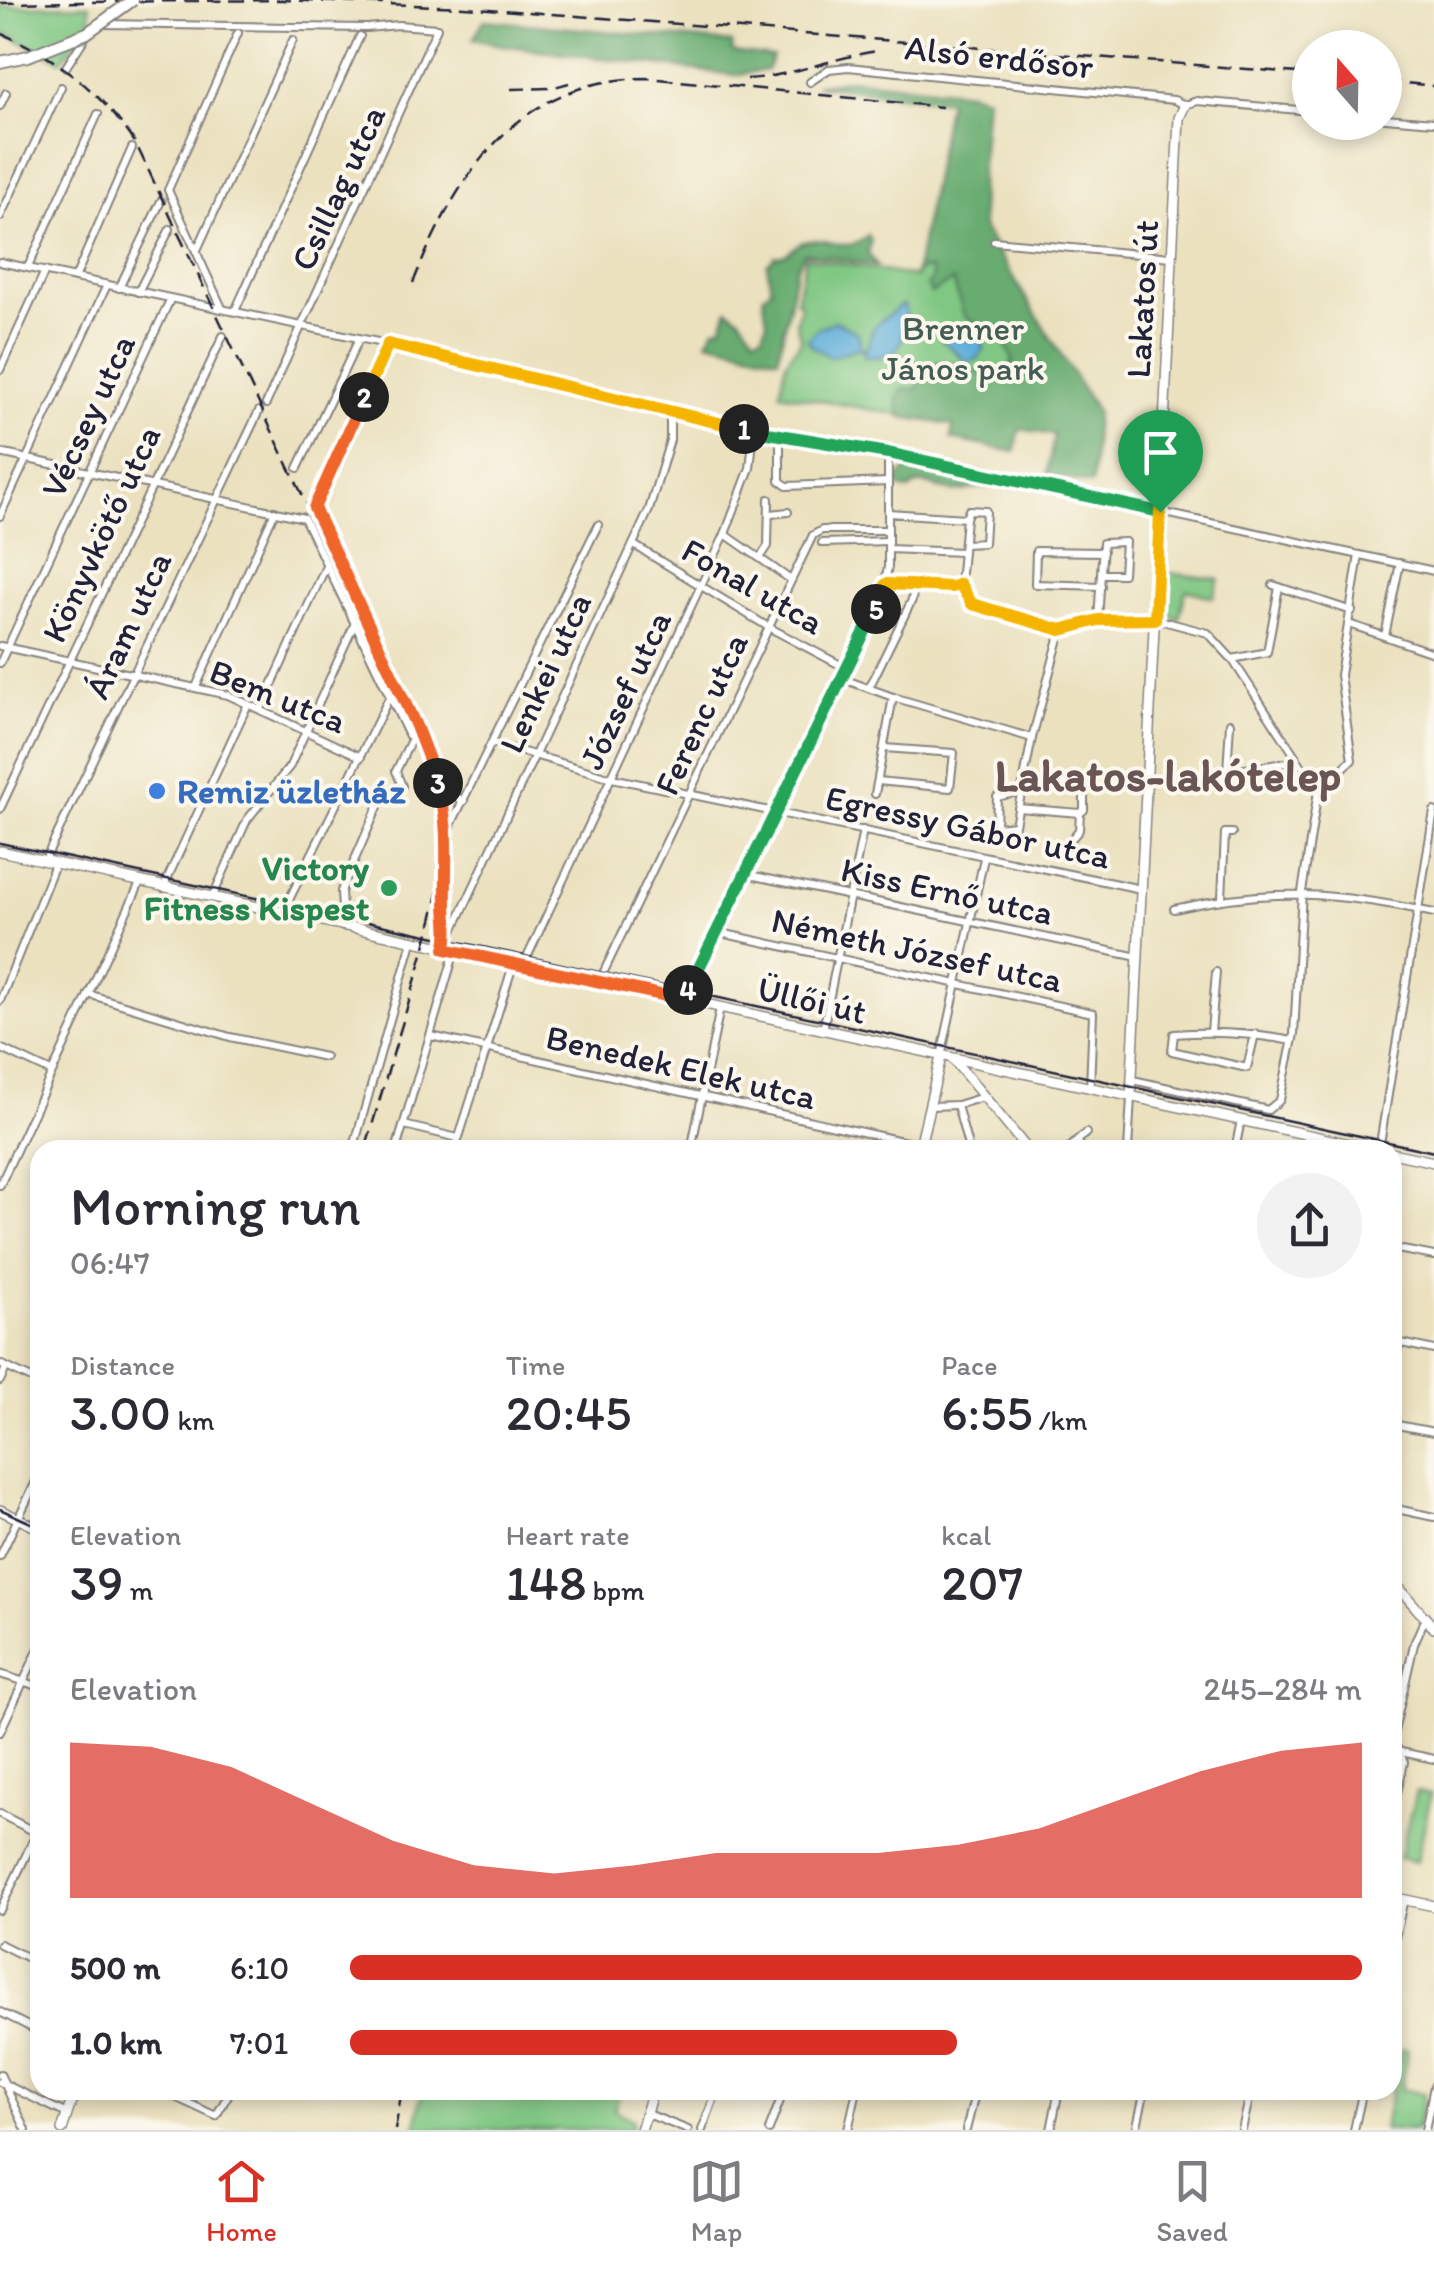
<!DOCTYPE html>
<meta charset="utf-8">
<style>
body{margin:0;font-family:Itim,sans-serif;background:#f2f2f3;color:#2b2b33;height:100vh;display:flex;flex-direction:column;font-size:38px;white-space:nowrap}
*{box-sizing:border-box;margin:0}
p{font-size:32px;color:#7c7c81}
.icon{flex:none;width:55px;height:55px;fill:none;stroke:currentColor;stroke-width:2;stroke-linecap:round;stroke-linejoin:round}
.map{position:relative;flex:1;overflow:hidden}
.panel{position:absolute;left:30px;top:1140px;width:1372px;height:960px;display:flex;flex-direction:column;background:#fff;border-radius:30px;box-shadow:0 5px 15px #0003}
.panel>*{flex:none}
.needle{width:65px;rotate:340deg}
.buttons{position:absolute;left:1292px;top:30px;display:grid;gap:20px}
.buttons a{display:grid;place-items:center;width:110px;height:110px;border-radius:50%;background:#fff;box-shadow:0 5px 15px #0003;font-size:50px}
.pin{position:absolute;display:grid;place-items:center;width:85px;height:85px;color:#fff;margin:-102px -42px;border-radius:50% 50% 50% 0;rotate:-45deg;box-shadow:0 0 10px #0007}
.pin .icon{rotate:45deg}
.km{position:absolute;width:50px;height:50px;margin:-25px;border-radius:50%;background:#222;color:#fff;font-size:28px;line-height:50px;text-align:center}
.round{display:grid;place-items:center;flex:none;width:105px;height:105px;border-radius:52px;background:#f2f2f3}
.summary{display:flex;align-items:center;justify-content:space-between;height:170px;padding:0 40px}
h1{font-size:55px;font-weight:600;line-height:75px}
.stats{display:grid;grid-template-columns:repeat(3,1fr);gap:15px;height:170px;padding:10px 40px}
.stats div{display:grid;align-content:center}
.stats b{font-size:50px;font-weight:600}
.stats small{font-size:28px;font-weight:400}
.stats p{font-size:28px}
.chart{height:280px;padding:20px 40px}
.chart p{display:flex;justify-content:space-between}
.chart svg{width:100%;height:180px;margin-top:10px;fill:#d93025;opacity:.7}
ul{padding:0 40px;list-style:none;font-size:32px}
li{display:grid;grid-template-columns:160px 120px 1fr;align-items:center;height:75px}
li i{height:25px;border-radius:12px;background:#d93025}
.menu{display:flex;justify-content:space-around;align-items:center;height:140px;border-top:2px solid #e1e1e2;background:#fff;font-size:28px;color:#7c7c81}
.menu a{display:grid;justify-items:center;gap:5px}
.menu .on{color:#d93025}
.map>svg:first-child{display:block}
</style>
<div class="map">
<svg width="1434" height="2130" viewBox="0 0 1434 2130">
<rect width="100%" height="100%" fill="#fbf7ec"/>
<filter id="ink" filterUnits="userSpaceOnUse"><feTurbulence type="fractalNoise" baseFrequency=".01" numOctaves="2"/><feDisplacementMap in="SourceGraphic" scale="20" xChannelSelector="R" yChannelSelector="G"/><feConvolveMatrix kernelMatrix="1 2 1 2 8 2 1 2 1" color-interpolation-filters="sRGB"/></filter>
<filter id="wash" filterUnits="userSpaceOnUse"><feTurbulence type="fractalNoise" baseFrequency=".0048" numOctaves="4" result="noise"/><feDisplacementMap in="SourceGraphic" scale="40" xChannelSelector="R" yChannelSelector="G"/><feGaussianBlur stdDeviation="2.25" result="paint"/><feColorMatrix in="noise" values="0 0 0 0 0 0 0 0 0 0 0 0 0 0 0 0 0 1.4 0 .05"/><feComposite in="paint" operator="in"/></filter>
<g filter="url(#wash)">
<rect width="100%" height="100%" fill="#ebe1bf"/>
<!-- green -->
<g fill="#80c783" stroke="#51745f" stroke-width="2.5">
<polygon points="90,5 90,25 61,61 0,31 0,6"/>
<polygon points="928,219 945,222 1091,411 1019,427 955,425 780,393 786,361 801,341 796,322 801,304 796,302 806,257 916,277"/>
<polygon points="1168,573 1169,573 1219,579 1213,597 1186,590 1179,619 1162,611"/>
<polygon points="1416,1791 1431,1794 1417,1862 1399,1858"/>
<polygon points="1404,2048 1408,2051 1401,2089 1425,2094 1416,2130 1383,2130 1400,2051"/>
<polygon points="422,2090 621,2090 614,2110 633,2120 632,2130 416,2130"/>
</g>
<!-- forest -->
<g fill="#68ac71" stroke="#456756" stroke-width="2.5">
<polygon points="484,20 732,43 733,52 773,57 767,70 734,75 500,45 473,39"/>
<path d="M849,79L969,92L986,97L980,178L982,227L1096,411L1092,484L1047,475L1054,435L1020,429L1015,452L951,439L953,425L901,417L897,400L903,389H918L923,367C958,351 971,380 1006,374L1013,360L1003,339L964,316L953,281L931,293L927,285L932,278L931,270L921,269L915,275L948,101L816,85Z"/>
<path d="M868,235L871,241L868,253L877,266L805,253L797,267L778,358L707,341L715,328L722,326L728,309L740,317L755,337L763,334L767,321L763,296L771,289L767,265L775,256C793,255 790,246 804,242C828,234 848,257 868,235Z"/>
<path d="M921,465L985,479L986,486C975,489 961,492 950,491C932,489 925,476 909,490L902,489L895,482L908,468Z"/>
</g>
<!-- water -->
<g fill="#5fafda" stroke="#40688a" stroke-width="2.5">
<path d="M903,304C908,314 905,317 904,328C900,357 890,357 864,357L865,352L859,348L830,357L812,346L808,339L816,329L835,321L858,333L861,348L866,350L874,326Z"/>
<path d="M955,326C971,326 981,331 984,349L977,359L967,362L942,340L947,329Z"/>
</g>
</g>
<g filter="url(#ink)">
<g fill="none" stroke-linecap="round" stroke-linejoin="round">
<!-- street casing -->
<g stroke="#86827d" stroke-width="10">
<g id="street">
<polyline points="102,24 367,28 398,25 437,28 266,404"/>
<polyline points="66,67 86,36"/>
<polyline points="810,82 829,69 848,67 1174,100 1185,105 1197,101 1310,111"/>
<polyline points="0,106 6,93"/>
<polyline points="1385,118 1434,122"/>
<polyline points="0,217 61,87"/>
<polyline points="994,241 1172,257"/>
<polyline points="197,250 293,40"/>
<polyline points="0,262 387,344 765,434 877,451 1434,571"/>
<polyline points="28,267 98,114"/>
<polyline points="75,278 132,148"/>
<polyline points="119,288 161,201"/>
<polyline points="138,292 170,229"/>
<polyline points="222,308 168,190 238,33"/>
<polyline points="235,311 360,36"/>
<polyline points="387,344 314,508 434,771 448,830 446,899 449,935"/>
<polyline points="0,370 45,271"/>
<polyline points="780,437 780,481 787,486 888,482"/>
<polyline points="0,453 304,518 409,736"/>
<polyline points="298,468 359,339"/>
<polyline points="888,513 966,518 960,584 972,604 1061,631 1098,620 1155,619 1208,633 1232,659 1318,791"/>
<polyline points="771,514 788,512"/>
<polyline points="0,516 107,285"/>
<polyline points="725,534 791,580"/>
<polyline points="822,543 888,541"/>
<polyline points="964,544 984,543 986,511 969,510 966,518"/>
<polyline points="634,545 770,628 848,669"/>
<polyline points="888,549 963,552"/>
<polyline points="760,558 768,546 769,499"/>
<polyline points="886,584 952,587 960,584"/>
<polyline points="1273,585 1352,611"/>
<polyline points="1101,586 1035,584 1036,551 1103,552"/>
<polyline points="1098,620 1103,543 1125,542 1123,574 1101,574"/>
<polyline points="1349,624 1433,653"/>
<polyline points="1385,636 1400,563"/>
<polyline points="0,646 228,695 361,757"/>
<polyline points="1232,659 1267,652 1279,587"/>
<polyline points="0,663 170,300"/>
<polyline points="843,679 893,697 1032,738 1061,631"/>
<polyline points="196,687 275,511"/>
<polyline points="869,688 912,600 914,587"/>
<polyline points="261,709 327,564"/>
<polyline points="493,743 612,778 1141,889"/>
<polyline points="1227,772 1230,723"/>
<polyline points="1179,779 1298,761"/>
<polyline points="878,781 950,788 954,753 884,748"/>
<polyline points="440,789 464,801"/>
<polyline points="1022,791 997,797 996,827 1015,825 1032,738"/>
<polyline points="875,794 893,697"/>
<polyline points="1018,808 1080,813 1084,810 1084,794 1075,784 1024,780"/>
<polyline points="0,809 223,336"/>
<polyline points="449,829 598,525"/>
<polyline points="1073,837 1079,830 1080,813"/>
<polyline points="45,860 259,411"/>
<polyline points="745,874 1138,957"/>
<polyline points="163,888 248,704"/>
<polyline points="212,898 247,820 290,766 354,625"/>
<polyline points="1222,898 1225,833 1232,833"/>
<path d="M1174,909C1272,887 1336,892 1434,913"/>
<polyline points="283,912 389,698"/>
<polyline points="343,927 341,891 384,793 402,786 396,771 410,742"/>
<polyline points="716,932 1093,1013 1090,1088"/>
<polyline points="445,948 649,510 670,440 670,412"/>
<polyline points="524,964 725,534 750,468 754,432"/>
<polyline points="599,982 813,535 822,530 888,530"/>
<polyline points="88,994 230,1037 325,1057"/>
<polyline points="685,1000 882,597 888,567 888,453"/>
<polyline points="0,1001 55,864"/>
<polyline points="823,1030 863,830"/>
<polyline points="1211,1032 1216,972"/>
<path d="M1255,1034L1247,1068L1172,1051L1174,1034C1215,1031 1252,1033 1292,1041"/>
<polyline points="431,1036 920,1145"/>
<polyline points="0,1048 51,1072"/>
<polyline points="941,1057 984,858"/>
<polyline points="1133,1080 1268,1110 1280,1100 1294,1034 1302,892 1318,791 1352,760 1340,675 1359,555"/>
<polyline points="957,1105 969,1150"/>
<polyline points="930,1106 957,1105 983,1097"/>
<polyline points="404,1125 458,1138"/>
<polyline points="1078,1142 1083,1150"/>
<polyline points="353,1150 412,942"/>
<polyline points="396,1150 455,951"/>
<polyline points="455,1150 514,962"/>
<polyline points="691,1150 720,1008"/>
<polyline points="1067,1150 1086,1133"/>
<polyline points="1128,1150 1131,1097"/>
<polyline points="1235,1150 1241,1120"/>
<polyline points="1379,1150 1434,811"/>
<polyline points="0,1185 140,883"/>
<polyline points="1392,1248 1434,1256"/>
<polyline points="1392,1341 1434,1350"/>
<polyline points="0,1364 40,1383"/>
<polyline points="0,1381 6,1368"/>
<polyline points="1392,1424 1434,1432"/>
<polyline points="1392,1508 1434,1517"/>
<polyline points="0,1556 40,1473"/>
<polyline points="0,1674 40,1687"/>
<polyline points="0,1732 40,1646"/>
<polyline points="1401,1752 1434,1759"/>
<polyline points="0,1814 39,1834"/>
<polyline points="1392,1815 1404,1762 1394,1742 1394,1732 1414,1644 1425,1618"/>
<polyline points="0,1910 40,1826"/>
<polyline points="0,1944 40,1964"/>
<polyline points="1392,1951 1404,1899"/>
<polyline points="0,2012 40,2032"/>
<polyline points="0,2074 26,2130"/>
<polyline points="0,2082 67,2114"/>
<polyline points="160,2090 216,2116 231,2090"/>
<polyline points="645,2113 688,2130"/>
<polyline points="702,2130 717,2090"/>
<polyline points="769,2130 784,2090"/>
<polyline points="848,2130 857,2090"/>
<polyline points="966,2130 976,2090"/>
<polyline points="1051,2130 1059,2090"/>
<polyline points="1136,2130 1145,2090"/>
<polyline points="1242,2130 1251,2090"/>
<polyline points="1354,2130 1363,2090"/>
<polyline points="1425,2130 1434,2086"/>
</g>
</g>
<!-- secondary casing -->
<g stroke="#86827d" stroke-width="12">
<g id="secondary">
<polyline points="0,851 1378,1150"/>
<polyline points="952,1058 1028,1150"/>
<polyline points="1131,1097 1179,118 1185,105"/>
<polyline points="919,1150 941,1057"/>
<polyline points="1392,1153 1434,1162"/>
<polyline points="0,1510 40,1529"/>
<polyline points="1392,1580 1434,1628"/>
<polyline points="1392,1897 1434,1906"/>
<polyline points="62,2130 75,2090"/>
<polyline points="641,2130 653,2090"/>
</g>
</g>
<!-- primary casing -->
<g stroke="#86827d" stroke-width="14">
<polyline id="primary" points="0,62 28,56"/>
</g>
<!-- street -->
<use href="#street" stroke="#fff" stroke-width="6"/>
<!-- secondary -->
<use href="#secondary" stroke="#fff" stroke-width="9"/>
<!-- primary -->
<use href="#primary" stroke="#fff" stroke-width="10"/>
<!-- tram -->
<g stroke="#22223b" stroke-width="2.5">
<polyline points="0,843 1434,1152"/>
<polyline points="0,1509 40,1527"/>
</g>
<!-- rail -->
<g stroke="#22223b" stroke-width="2.5" stroke-dasharray="15 8" stroke-linecap="butt">
<polyline points="0,3 282,0 464,7 1310,74"/>
<path d="M0,33C58,57 102,93 136,144L416,735C461,836 440,896 411,995C395,1047 380,1098 365,1150"/>
<path d="M747,79C790,77 833,57 878,51"/>
<polyline points="1385,81 1434,86"/>
<polyline points="511,89 551,88 569,83"/>
<path d="M413,283C457,174 518,78 649,78L942,107"/>
<polyline points="395,2130 402,2090"/>
</g>
<!-- primary-bridge casing -->
<g stroke="#86827d" stroke-width="14" stroke-linecap="butt">
<polyline id="primary-bridge" points="28,56 87,33 133,0"/>
</g>
<!-- primary-bridge -->
<use href="#primary-bridge" stroke="#fff" stroke-width="10"/>
</g>
</g>
<g fill="none" stroke-linecap="round" stroke-linejoin="round" filter="url(#ink)">
<!-- split-1 casing -->
<g stroke="#fff" stroke-width="20">
<polyline id="split-1" points="744,429 888,453 1160,512"/>
</g>
<!-- split-2 casing -->
<g stroke="#fff" stroke-width="20">
<polyline id="split-2" points="364,397 388,344 744,429"/>
</g>
<!-- split-3 casing -->
<g stroke="#fff" stroke-width="20">
<polyline id="split-3" points="364,397 314,508 416,726 438,783"/>
</g>
<!-- split-4 casing -->
<g stroke="#fff" stroke-width="20">
<path id="split-4" d="M438,783C450,826 445,859 446,902C446,919 450,932 445,949L685,1000L688,990"/>
</g>
<!-- split-5 casing -->
<g stroke="#fff" stroke-width="20">
<polyline id="split-5" points="688,990 876,609"/>
</g>
<!-- split-6 casing -->
<g stroke="#fff" stroke-width="20">
<polyline id="split-6" points="876,609 886,584 952,587 960,584 972,604 1061,630 1098,620 1155,619 1160,512"/>
</g>
<!-- split-1 -->
<use href="#split-1" stroke="#22a559" stroke-width="12"/>
<!-- split-2 -->
<use href="#split-2" stroke="#f5b400" stroke-width="12"/>
<!-- split-3 -->
<use href="#split-3" stroke="#f0652b" stroke-width="12"/>
<!-- split-4 -->
<use href="#split-4" stroke="#f0652b" stroke-width="12"/>
<!-- split-5 -->
<use href="#split-5" stroke="#22a559" stroke-width="12"/>
<!-- split-6 -->
<use href="#split-6" stroke="#f5b400" stroke-width="12"/>
</g>
<!-- markers -->
<circle fill="#3f7fe0" stroke="#fbf7ec" stroke-width="4" cx="157" cy="791" r="10"/>
<circle fill="#2e9e5b" stroke="#fbf7ec" stroke-width="4" cx="389" cy="888" r="10"/>
<g text-anchor="middle" dominant-baseline="central" stroke-width="8" stroke-linejoin="round" paint-order="stroke">
<!-- street labels -->
<g font-size="35" fill="#22223b" stroke="#fbf7ec">
<text transform="translate(999 57) rotate(6)">Alsó erdősor</text>
<text transform="translate(338 188) rotate(-65)">Csillag utca</text>
<text transform="translate(1142 299) rotate(-87)">Lakatos út</text>
<text transform="translate(88 416) rotate(-65)">Vécsey utca</text>
<text transform="translate(101 534) rotate(-65)">Könyvkötő utca</text>
<text transform="translate(753 586) rotate(30)">Fonal utca</text>
<text transform="translate(128 625) rotate(-65)">Áram utca</text>
<text transform="translate(545 673) rotate(-65)">Lenkei utca</text>
<text transform="translate(625 690) rotate(-65)">József utca</text>
<text transform="translate(278 696) rotate(22)">Bem utca</text>
<text transform="translate(701 714) rotate(-65)">Ferenc utca</text>
<text transform="translate(968 827) rotate(12)">Egressy Gábor utca</text>
<text transform="translate(947 891) rotate(12)">Kiss Ernő utca</text>
<text transform="translate(917 950) rotate(12)">Németh József utca</text>
<text transform="translate(812 1000) rotate(13)">Üllői út</text>
<text transform="translate(681 1067) rotate(13)">Benedek Elek utca</text>
</g>
<!-- park labels -->
<g font-size="35" fill="#435c54" stroke="#fbf7ec">
<text x="963" y="328">Brenner<tspan x="963" dy="40">János park</tspan></text>
</g>
<!-- shop labels -->
<g font-size="35" font-weight="bold" fill="#366cbe" stroke="#fbf7ec" text-anchor="start">
<text x="177" y="791">Remiz üzletház</text>
</g>
<!-- leisure labels -->
<g font-size="35" font-weight="bold" fill="#27864d" stroke="#fbf7ec" text-anchor="end">
<text x="369" y="868">Victory<tspan x="369" dy="40">Fitness Kispest</tspan></text>
</g>
<!-- district labels -->
<g font-size="45" font-weight="bold" fill="#685554" stroke="#fbf7ec">
<text x="1168" y="775">Lakatos-lakótelep</text>
</g>
</g>
</svg>
<div class="buttons">
<a><svg class="needle" viewBox="-14 -14 28 28"><path d="M0-13l5 13h-10z" fill="#e53935"/><path d="M0 13l5-13h-10z" fill="#7c7c81"/></svg></a>
</div>
<div class="pin" style="left:1160px;top:512px;background:#1e9e55"><svg class="icon" aria-label="arrive" viewBox="0 0 24 24"><path d="M6 21V4h12l-3 4 3 4H6"/></svg></div>
<b class="km" style="left:744px;top:429px">1</b>
<b class="km" style="left:364px;top:397px">2</b>
<b class="km" style="left:438px;top:783px">3</b>
<b class="km" style="left:688px;top:990px">4</b>
<b class="km" style="left:876px;top:609px">5</b>
<section class="panel">
<div class="summary"><div><h1>Morning run</h1><p>06:47</p></div><a class="round"><svg class="icon" aria-label="share" viewBox="0 0 24 24"><path d="M12 15V3M7 8l5-5 5 5M5 13v7h14v-7"/></svg></a></div>
<div class="stats">
<div><p>Distance</p><b>3.00<small> km</small></b></div>
<div><p>Time</p><b>20:45</b></div>
<div><p>Pace</p><b>6:55<small> /km</small></b></div>
</div>
<div class="stats">
<div><p>Elevation</p><b>39<small> m</small></b></div>
<div><p>Heart rate</p><b>148<small> bpm</small></b></div>
<div><p>kcal</p><b>207</b></div>
</div>
<div class="chart"><p><span>Elevation</span>245–284 m</p>
<svg viewBox="0 0 160 44" preserveAspectRatio="none"><path d="M0 44V6L10 7L20 12L30 21L40 30L50 36L60 38L70 36L80 33L90 33L100 33L110 31L120 27L130 20L140 13L150 8L160 6V44z"/></svg>
</div>
<ul>
<li><b>500 m</b>6:10<i style="width:100%"></i></li>
<li><b>1.0 km</b>7:01<i style="width:60%"></i></li>
</ul>
</section>
</div>
<nav class="menu">
<a class="on"><svg class="icon" aria-label="home" viewBox="0 0 24 24"><path d="M3 11l9-7 9 7M6 9v11h12V9"/></svg>Home</a>
<a><svg class="icon" aria-label="map" viewBox="0 0 24 24"><path d="M3 6l6-2 6 2 6-2v14l-6 2-6-2-6 2zM9 4v14M15 6v14"/></svg>Map</a>
<a><svg class="icon" aria-label="saved" viewBox="0 0 24 24"><path d="M7 4h10v16l-5-4-5 4z"/></svg>Saved</a>
</nav>
